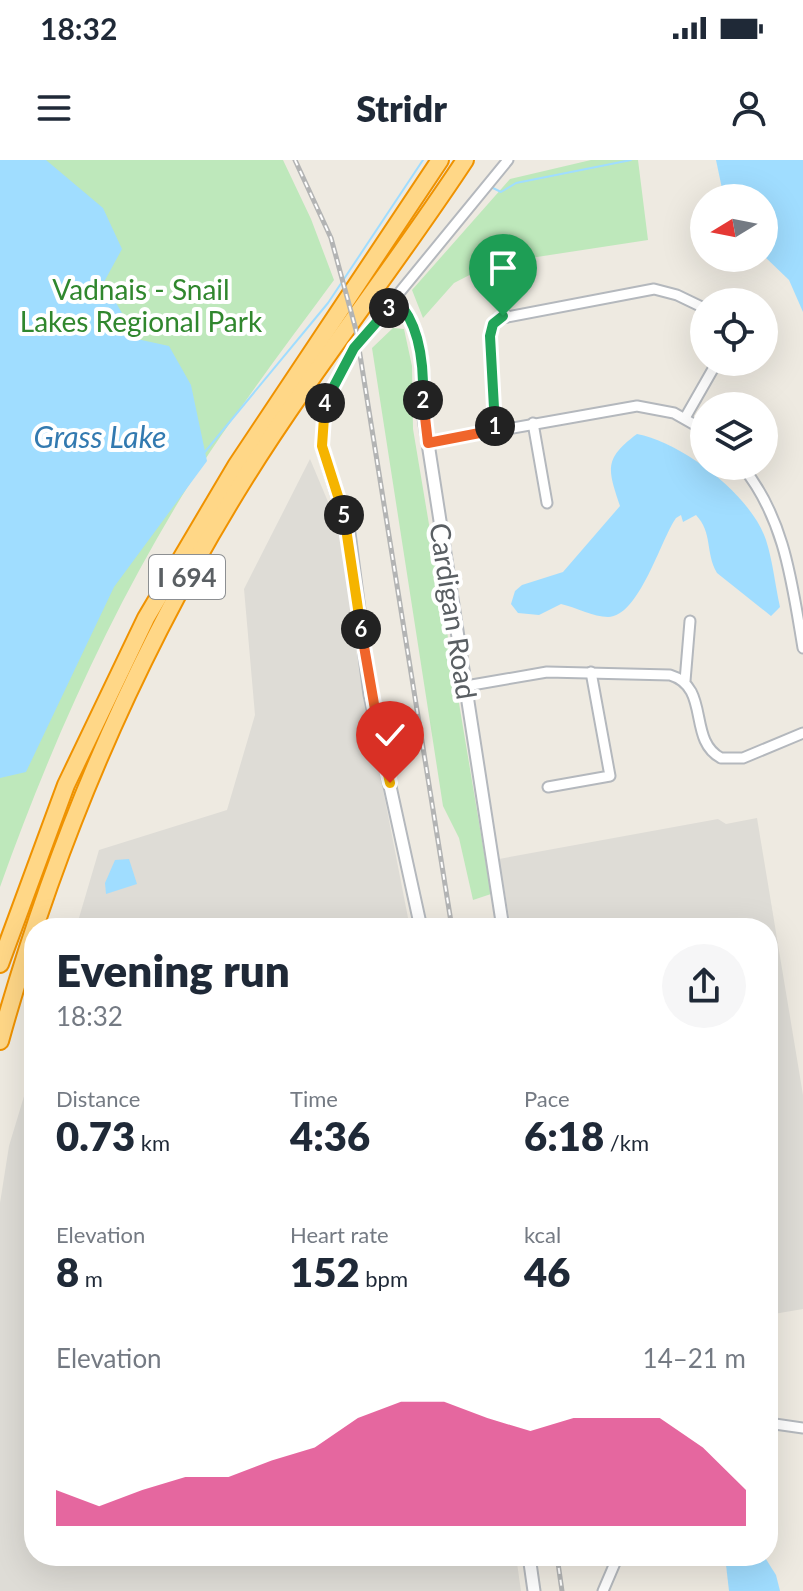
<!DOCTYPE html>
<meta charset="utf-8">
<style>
body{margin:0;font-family:Lato,sans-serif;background:#f6f6f7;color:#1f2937;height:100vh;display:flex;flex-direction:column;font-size:30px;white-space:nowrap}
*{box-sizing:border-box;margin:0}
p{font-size:26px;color:#747a83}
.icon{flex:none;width:44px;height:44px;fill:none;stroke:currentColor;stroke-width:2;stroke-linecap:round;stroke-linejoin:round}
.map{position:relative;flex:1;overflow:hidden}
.panel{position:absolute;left:24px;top:758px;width:754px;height:648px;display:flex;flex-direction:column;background:#fff;border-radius:32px;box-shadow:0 8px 32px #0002}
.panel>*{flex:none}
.needle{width:52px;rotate:260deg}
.controls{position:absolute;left:690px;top:24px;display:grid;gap:16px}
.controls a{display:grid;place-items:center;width:88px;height:88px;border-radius:50%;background:#fff;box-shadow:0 8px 32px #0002;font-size:40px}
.pin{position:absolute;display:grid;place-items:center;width:68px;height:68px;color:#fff;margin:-82px -34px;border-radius:50% 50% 50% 0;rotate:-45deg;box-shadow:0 0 8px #0007}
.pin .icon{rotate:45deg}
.km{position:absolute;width:40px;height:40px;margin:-20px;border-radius:50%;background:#222;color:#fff;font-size:22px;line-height:40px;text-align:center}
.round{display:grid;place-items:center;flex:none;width:84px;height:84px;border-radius:42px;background:#f6f6f7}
.headline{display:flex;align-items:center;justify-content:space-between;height:136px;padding:0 32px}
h1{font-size:44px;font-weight:800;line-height:60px}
.metrics{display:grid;grid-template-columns:repeat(3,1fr);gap:12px;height:136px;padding:8px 32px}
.metrics div{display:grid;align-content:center}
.metrics b{font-size:40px;font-weight:800}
.metrics small{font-size:22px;font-weight:400}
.metrics p{font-size:22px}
.chart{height:224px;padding:16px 32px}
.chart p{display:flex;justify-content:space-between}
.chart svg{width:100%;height:144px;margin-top:8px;fill:#db2777;opacity:.7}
.status{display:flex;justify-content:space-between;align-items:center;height:56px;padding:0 40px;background:#fff;direction:ltr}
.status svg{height:22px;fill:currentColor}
header{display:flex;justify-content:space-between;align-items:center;height:104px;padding:0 32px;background:#fff;font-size:36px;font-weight:800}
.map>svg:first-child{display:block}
</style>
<div class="status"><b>18:32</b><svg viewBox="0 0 49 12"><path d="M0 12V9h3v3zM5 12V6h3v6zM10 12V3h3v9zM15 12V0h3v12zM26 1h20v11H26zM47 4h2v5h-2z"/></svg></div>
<header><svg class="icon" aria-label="menu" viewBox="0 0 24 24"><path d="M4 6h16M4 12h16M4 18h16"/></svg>Stridr<svg class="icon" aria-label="person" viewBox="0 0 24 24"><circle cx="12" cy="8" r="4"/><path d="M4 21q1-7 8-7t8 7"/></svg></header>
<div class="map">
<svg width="803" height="1431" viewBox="0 0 803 1431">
<rect width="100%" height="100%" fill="#eeeae1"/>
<!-- industrial -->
<g fill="#dedcd6">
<polygon points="310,299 342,375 356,491 410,768 76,768 99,690 227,650 255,555 244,429"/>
<polygon points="757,658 803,935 803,1149 768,1155 768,768 511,768 499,699 718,659 726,664"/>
<polygon points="34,903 34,1396 516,1396 521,1431 0,1431 0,1043 9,986"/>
</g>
<!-- green -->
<g fill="#bee8bb">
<path d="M0,0H283L311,59L334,120C292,177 249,234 210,292C121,427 54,576 0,727Z"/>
<polygon points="591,0 638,0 648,80 491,104 454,123 423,158 412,130 510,19"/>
<polygon points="393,168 404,169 412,206 413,269 491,734 473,740 459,678 443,646 372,188"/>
</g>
<!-- water -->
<g fill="#a0ddff">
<polygon points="0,0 46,0 103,48 122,89 104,122 137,179 169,186 191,225 207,301 114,427 26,612 0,618"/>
<polygon points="716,0 803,0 803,152 789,120 764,96 764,38 724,38"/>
<path d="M637,274C683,283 751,335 766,380C773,402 775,425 780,447L771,456L717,413C705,392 713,373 696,355L683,362L681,355L676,358C661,379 639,457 608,457C594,457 575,447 561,444L539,455L518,453L511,444L515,431L522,425L563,412L620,346C608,310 603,299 637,274Z"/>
<polygon points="129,699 137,724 106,734 105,723 115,700"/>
<polygon points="725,1396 764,1396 776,1415 780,1431 729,1431"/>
</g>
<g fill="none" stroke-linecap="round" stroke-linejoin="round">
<!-- stream -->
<g stroke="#a0ddff" stroke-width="2">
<polyline points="493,28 501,32 516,23 631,0"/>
<polyline points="204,293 328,143 423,0"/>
</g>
<!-- minor casing -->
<g stroke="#b4b8bd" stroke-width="13">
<g id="minor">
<polyline points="685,258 717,202"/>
<polyline points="533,263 547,343"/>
<polyline points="495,270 490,176 497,159 654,129 677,135 704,148"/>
<polyline points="428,283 637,246 674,253 704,270"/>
<polyline points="322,286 325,243 354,188 508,0"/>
<path d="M742,306C785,359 792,423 803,488"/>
<polyline points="685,521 690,461"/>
<path d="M466,526L547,512L670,515C711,527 687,580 721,598H743L803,573"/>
<polyline points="548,627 610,616 591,512"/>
<polyline points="768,1263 803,1268"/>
<polyline points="603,1431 618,1396"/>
</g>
</g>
<!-- tertiary casing -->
<g stroke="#b4b8bd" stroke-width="15">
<g id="tertiary">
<path d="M396,140C424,168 424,214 423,251L503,768"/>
<polyline points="322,286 349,373 370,535 421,768"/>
<polyline points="529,1396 534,1431"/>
</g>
</g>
<!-- motorway casing -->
<g stroke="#ef9200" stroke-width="20">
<g id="motorway">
<polyline points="0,804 66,625 146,458 236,306 440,0"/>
<path d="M0,881C55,683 136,493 245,318C313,209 394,108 465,0"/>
</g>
</g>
<!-- minor -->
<use href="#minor" stroke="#fff" stroke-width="9"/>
<!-- tertiary -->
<use href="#tertiary" stroke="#fff" stroke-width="11"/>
<!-- motorway -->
<use href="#motorway" stroke="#ffd787" stroke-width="16"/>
<!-- rail casing -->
<g stroke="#b3b4b4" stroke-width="5">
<g id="rail">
<polyline points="295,0 331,78 356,170 452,768"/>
<polyline points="557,1396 562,1431"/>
</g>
</g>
<!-- rail -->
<use href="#rail" stroke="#fff" stroke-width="2" stroke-dasharray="6" stroke-linecap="butt"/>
</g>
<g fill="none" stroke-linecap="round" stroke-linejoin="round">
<!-- split-1 casing -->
<g stroke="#fff" stroke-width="16">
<polyline id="split-1" points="495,266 490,176 493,164 503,156"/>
</g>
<!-- split-2 casing -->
<g stroke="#fff" stroke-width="16">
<polyline id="split-2" points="423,240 428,283 495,270 495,266"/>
</g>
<!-- split-3 casing -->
<g stroke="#fff" stroke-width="16">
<path id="split-3" d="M389,148L396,140C421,164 424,206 423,240"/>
</g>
<!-- split-4 casing -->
<g stroke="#fff" stroke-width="16">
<polyline id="split-4" points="325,243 354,188 389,148"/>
</g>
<!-- split-5 casing -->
<g stroke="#fff" stroke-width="16">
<polyline id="split-5" points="325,243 322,286 344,355"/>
</g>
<!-- split-6 casing -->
<g stroke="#fff" stroke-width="16">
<polyline id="split-6" points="344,355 361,469"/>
</g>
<!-- split-7 casing -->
<g stroke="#fff" stroke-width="16">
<polyline id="split-7" points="361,469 381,584"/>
</g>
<!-- split-8 casing -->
<g stroke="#fff" stroke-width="16">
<polyline id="split-8" points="381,584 390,623"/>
</g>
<!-- split-1 -->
<use href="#split-1" stroke="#22a559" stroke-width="10"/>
<!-- split-2 -->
<use href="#split-2" stroke="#f0652b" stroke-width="10"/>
<!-- split-3 -->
<use href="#split-3" stroke="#22a559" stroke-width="10"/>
<!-- split-4 -->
<use href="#split-4" stroke="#22a559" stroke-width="10"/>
<!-- split-5 -->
<use href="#split-5" stroke="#f5b400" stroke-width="10"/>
<!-- split-6 -->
<use href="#split-6" stroke="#f5b400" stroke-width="10"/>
<!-- split-7 -->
<use href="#split-7" stroke="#f0652b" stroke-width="10"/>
<!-- split-8 -->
<use href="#split-8" stroke="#f5b400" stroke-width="10"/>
</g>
<g text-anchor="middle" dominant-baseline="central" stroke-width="8" stroke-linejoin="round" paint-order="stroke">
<!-- shield labels -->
<rect fill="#fff" stroke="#8c8f92" stroke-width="2" x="149" y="395" width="76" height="44" rx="6"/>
<g font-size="26" font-weight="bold" fill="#5a5f63">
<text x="187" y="417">I 694</text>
</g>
<!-- park labels -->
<g font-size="28" fill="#30872e" stroke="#fff">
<text x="141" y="129">Vadnais - Snail<tspan x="141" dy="32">Lakes Regional Park</tspan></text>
</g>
<!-- street labels -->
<g font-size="28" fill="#5a5f63" stroke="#fff">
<text transform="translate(454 451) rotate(81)">Cardigan Road</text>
</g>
<!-- water labels -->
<g font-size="30" font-style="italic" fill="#337ab0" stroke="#fff">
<text x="100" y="276">Grass Lake</text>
</g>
</g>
</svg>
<div class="controls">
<a><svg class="needle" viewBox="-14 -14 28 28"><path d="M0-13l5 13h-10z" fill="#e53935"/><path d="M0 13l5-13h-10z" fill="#747a83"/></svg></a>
<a><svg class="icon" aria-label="locate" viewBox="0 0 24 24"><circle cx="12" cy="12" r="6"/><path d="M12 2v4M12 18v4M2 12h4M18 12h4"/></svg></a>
<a><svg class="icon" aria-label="layers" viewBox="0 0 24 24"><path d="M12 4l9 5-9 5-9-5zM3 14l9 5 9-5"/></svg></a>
</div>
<div class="pin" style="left:503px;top:156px;background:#1e9e55"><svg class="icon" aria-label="arrive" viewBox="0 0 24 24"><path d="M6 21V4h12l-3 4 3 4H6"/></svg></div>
<div class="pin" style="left:390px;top:623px;background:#d93025"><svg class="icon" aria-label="check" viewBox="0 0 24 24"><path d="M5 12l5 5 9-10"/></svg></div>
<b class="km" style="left:495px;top:266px">1</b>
<b class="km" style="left:423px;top:240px">2</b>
<b class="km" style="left:389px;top:148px">3</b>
<b class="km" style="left:325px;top:243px">4</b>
<b class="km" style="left:344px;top:355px">5</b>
<b class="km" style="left:361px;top:469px">6</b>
<section class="panel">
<div class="headline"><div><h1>Evening run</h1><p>18:32</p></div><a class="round"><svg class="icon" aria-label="share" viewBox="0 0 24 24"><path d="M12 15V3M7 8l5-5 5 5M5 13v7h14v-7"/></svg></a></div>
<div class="metrics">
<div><p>Distance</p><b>0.73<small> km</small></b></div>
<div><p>Time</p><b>4:36</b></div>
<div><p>Pace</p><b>6:18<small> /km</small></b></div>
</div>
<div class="metrics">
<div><p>Elevation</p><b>8<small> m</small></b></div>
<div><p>Heart rate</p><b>152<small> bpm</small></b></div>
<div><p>kcal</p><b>46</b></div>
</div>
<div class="chart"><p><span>Elevation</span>14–21 m</p>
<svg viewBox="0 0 160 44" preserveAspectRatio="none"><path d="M0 44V33L10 38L20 33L30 29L40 29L50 24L60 20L70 11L80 6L90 6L100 11L110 15L120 11L130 11L140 11L150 20L160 33V44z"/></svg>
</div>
</section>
</div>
